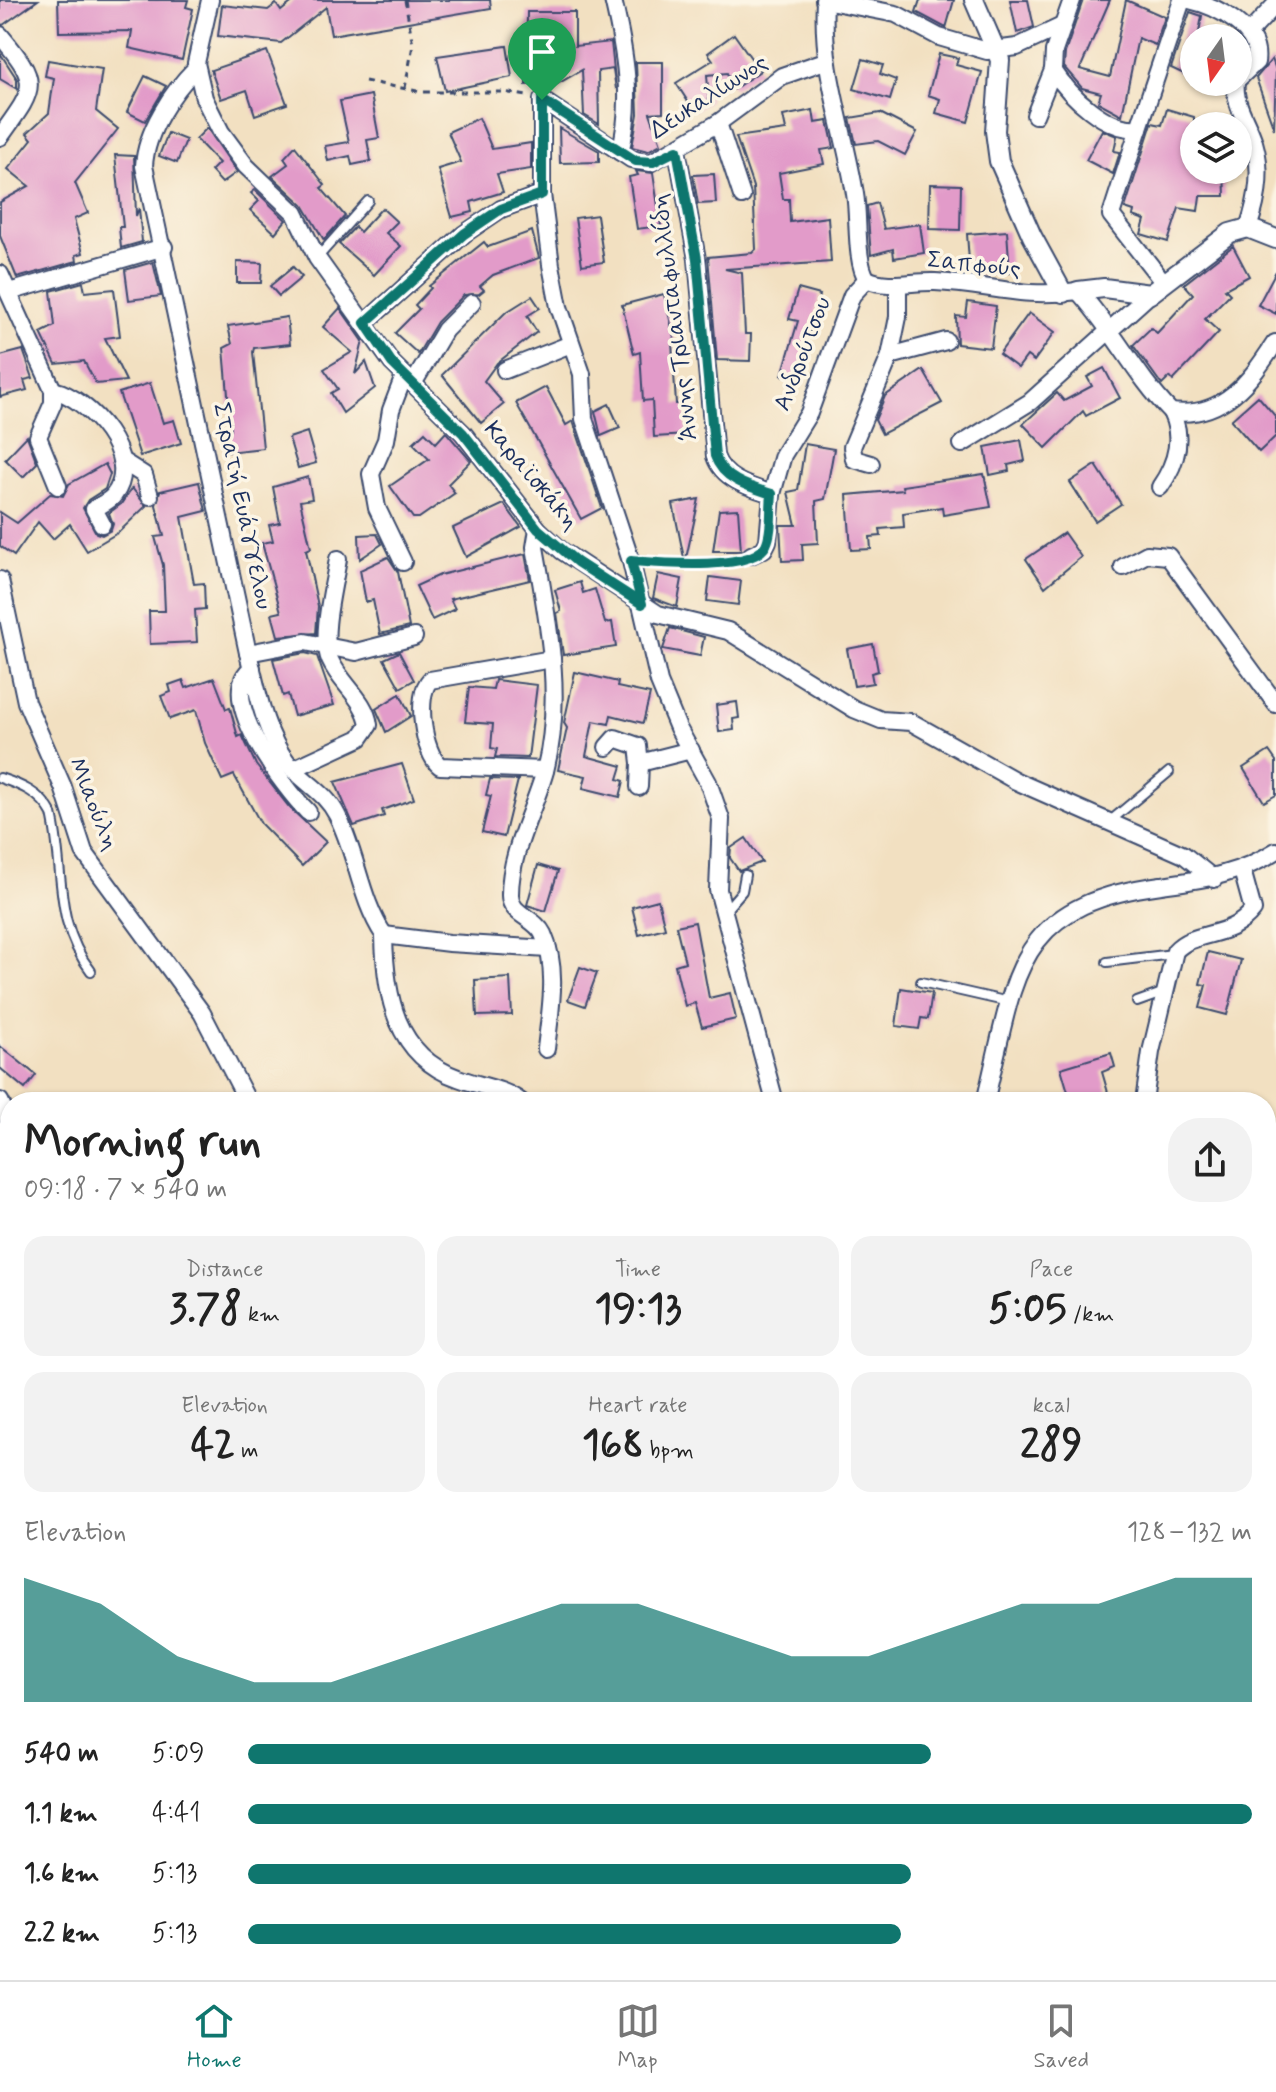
<!DOCTYPE html>
<meta charset="utf-8">
<style>
body{margin:0;font-family:Mynerve,sans-serif;background:#f2f2f2;color:#222;height:100vh;display:flex;flex-direction:column;font-size:30px;white-space:nowrap}
*{box-sizing:border-box;margin:0}
p{font-size:26px;color:#767676}
.icon{flex:none;width:44px;height:44px;fill:none;stroke:currentColor;stroke-width:2;stroke-linecap:round;stroke-linejoin:round}
.map{position:relative;flex:1;overflow:hidden}
.details{position:absolute;left:0px;top:1092px;width:1276px;height:888px;display:flex;flex-direction:column;background:#fff;border-radius:32px 32px 0 0;box-shadow:0 2px 6px #0004}
.details>*{flex:none}
.needle{width:52px;rotate:194deg}
.tools{position:absolute;left:1180px;top:24px;display:grid;gap:16px}
.tools a{display:grid;place-items:center;width:72px;height:72px;border-radius:50%;background:#fff;box-shadow:0 2px 6px #0004;font-size:40px}
.pin{position:absolute;display:grid;place-items:center;width:68px;height:68px;color:#fff;margin:-82px -34px;border-radius:50% 50% 50% 0;rotate:-45deg;box-shadow:0 0 8px #0007}
.pin .icon{rotate:45deg}
.round{display:grid;place-items:center;flex:none;width:84px;height:84px;border-radius:32px;background:#f2f2f2}
.headline{display:flex;align-items:center;justify-content:space-between;height:136px;padding:0 24px}
h1{font-size:44px;font-weight:700;line-height:60px}
.metrics{display:grid;grid-template-columns:repeat(3,1fr);gap:12px;height:136px;padding:8px 24px}
.metrics div{display:grid;align-content:center;border-radius:20px;background:#f2f2f2;text-align:center}
.metrics b{font-size:40px;font-weight:700}
.metrics small{font-size:22px;font-weight:400}
.metrics p{font-size:22px}
.chart{height:224px;padding:16px 24px}
.chart p{display:flex;justify-content:space-between}
.chart svg{width:100%;height:144px;margin-top:8px;fill:#0f766e;opacity:.7}
ul{padding:0 24px;list-style:none;font-size:26px}
li{display:grid;grid-template-columns:128px 96px 1fr;align-items:center;height:60px}
li i{height:20px;border-radius:10px;background:#0f766e}
.dock{display:flex;justify-content:space-around;align-items:center;height:112px;border-top:2px solid #e0e0e0;background:#fff;font-size:22px;color:#767676}
.dock a{display:grid;justify-items:center;gap:4px}
.dock .on{color:#0f766e}
.map>svg:first-child{display:block}
</style>
<div class="map">
<svg width="1276" height="1980" viewBox="0 0 1276 1980">
<rect width="100%" height="100%" fill="#fcf5e5"/>
<filter id="ink" filterUnits="userSpaceOnUse"><feTurbulence type="fractalNoise" baseFrequency=".0125" numOctaves="2"/><feDisplacementMap in="SourceGraphic" scale="16" xChannelSelector="R" yChannelSelector="G"/><feConvolveMatrix kernelMatrix="1 2 1 2 8 2 1 2 1" color-interpolation-filters="sRGB"/></filter>
<filter id="wash" filterUnits="userSpaceOnUse"><feTurbulence type="fractalNoise" baseFrequency=".006" numOctaves="4" result="noise"/><feDisplacementMap in="SourceGraphic" scale="32" xChannelSelector="R" yChannelSelector="G"/><feGaussianBlur stdDeviation="1.8" result="paint"/><feColorMatrix in="noise" values="0 0 0 0 0 0 0 0 0 0 0 0 0 0 0 0 0 1.4 0 .05"/><feComposite in="paint" operator="in"/></filter>
<g filter="url(#wash)">
<rect width="100%" height="100%" fill="#f2e0c1"/>
<g id="blocks">
<!-- building -->
<g fill="#e29bc9">
<polygon points="0,0 38,0 3,25 0,24"/>
<polygon points="58,0 188,0 186,7 193,9 182,60 129,48 132,31 59,32"/>
<polygon points="295,0 490,0 491,8 331,35 326,7 281,43 218,36 222,5 268,10 276,4 281,11"/>
<polygon points="920,0 954,0 946,28 916,12"/>
<polygon points="1010,0 1028,0 1034,27 1017,33"/>
<polygon points="1083,0 1110,0 1080,69 1110,77 1126,0 1165,17 1155,45 1138,38 1122,115 1098,102 1101,93 1082,88 1064,67 1065,53"/>
<polygon points="527,12 575,12 575,46 611,42 616,89 613,69 598,71 599,124 584,115 582,70 552,87 550,83 526,85"/>
<polygon points="1190,12 1202,16 1198,38 1191,40 1184,74 1171,68"/>
<polygon points="734,34 760,71 734,89 727,73 707,75 709,101 694,111 676,83 713,60 708,53"/>
<polygon points="507,46 512,77 445,91 437,56"/>
<polygon points="267,51 287,104 255,115 247,90 221,99 211,70"/>
<polygon points="0,53 17,79 17,89 0,79"/>
<polygon points="939,54 958,58 956,65 982,72 968,122 936,113 940,99 928,95"/>
<polygon points="863,59 883,65 880,74 896,80 890,100 854,89"/>
<polygon points="1272,59 1276,70 1274,129 1256,78"/>
<polygon points="48,60 102,69 96,111 118,129 75,183 88,213 74,219 83,253 76,255 77,261 17,278 0,236 0,202 29,186 8,169 32,139 27,133 49,113 54,78 45,76"/>
<polygon points="636,62 663,62 663,112 650,113 661,144 648,151 632,147 638,114"/>
<polygon points="145,76 166,86 145,121 127,112"/>
<polygon points="371,95 379,138 367,140 371,161 352,165 350,156 328,161 325,146 349,142 340,101"/>
<polygon points="1167,109 1194,117 1194,170 1224,170 1225,196 1200,196 1198,211 1179,208 1168,242 1141,234 1145,220 1133,216 1134,211 1125,208 1152,123 1162,125"/>
<polygon points="813,110 815,123 828,121 834,148 821,150 824,164 779,173 783,199 789,199 790,222 828,217 831,262 725,269 742,273 745,334 751,334 750,361 717,360 708,257 752,253 756,249 753,187 736,137 786,130 783,116"/>
<polygon points="880,113 917,132 905,155 878,141 856,144 850,118"/>
<polygon points="479,118 492,149 531,143 531,169 497,174 503,192 471,202 473,212 452,217 438,169 461,162 448,132"/>
<polygon points="207,128 237,172 222,183 211,171 219,163 196,139"/>
<polygon points="559,128 599,151 599,162 560,163"/>
<polygon points="1102,130 1117,136 1114,151 1120,152 1113,174 1086,160"/>
<polygon points="168,133 186,140 177,163 159,156"/>
<polygon points="295,146 325,185 321,188 345,216 324,240 303,205 272,176 288,164 284,158"/>
<polygon points="115,155 134,156 136,216 139,208 142,242 121,248 119,227 123,227"/>
<polygon points="636,171 653,173 661,226 637,229 629,177 638,175"/>
<polygon points="714,174 716,203 698,204 693,175"/>
<polygon points="930,184 961,185 960,230 929,229"/>
<polygon points="255,190 286,220 275,233 250,210 259,201 251,193"/>
<polygon points="877,203 884,229 920,224 924,253 894,258 893,249 871,255 867,206"/>
<polygon points="382,208 397,222 386,233 401,246 374,275 339,244 355,227 360,232"/>
<polygon points="597,215 604,262 582,265 575,218"/>
<polygon points="532,231 539,258 493,275 480,286 484,290 479,294 464,295 437,322 418,354 395,333 419,309 415,305 431,288 429,286 484,242 488,247"/>
<polygon points="1007,231 1010,273 970,274 967,234"/>
<polygon points="1233,246 1249,276 1225,289 1230,294 1205,319 1219,332 1173,381 1170,377 1162,385 1133,345 1151,328 1157,333 1193,294 1184,284"/>
<polygon points="153,262 161,296 129,300 125,270"/>
<polygon points="237,262 262,263 261,283 237,283"/>
<polygon points="293,267 302,277 279,296 270,286"/>
<polygon points="1276,271 1276,314 1258,305"/>
<polygon points="83,282 85,292 114,289 120,336 105,338 126,381 96,384 84,361 56,364 41,333 55,326 51,291"/>
<polygon points="798,289 820,295 806,345 813,346 803,381 782,375 798,321 789,319"/>
<polygon points="664,294 675,342 672,343 676,404 685,404 687,435 654,437 652,400 643,401 640,352 634,354 622,305"/>
<polygon points="532,296 540,308 527,316 537,332 497,363 484,381 504,404 481,423 442,375 505,313"/>
<polygon points="968,302 996,306 991,348 957,344 956,316 966,317"/>
<polygon points="340,308 363,341 355,374 366,362 375,388 343,413 331,393 338,389 324,369 352,352 323,327"/>
<polygon points="1029,313 1055,332 1034,361 1027,356 1018,368 999,354"/>
<polygon points="287,317 290,344 254,348 253,352 263,448 227,452 224,431 231,430 224,348 232,344 228,326"/>
<polygon points="23,350 33,378 24,380 27,390 0,397 0,356"/>
<polygon points="1104,368 1120,398 1086,416 1083,411 1046,448 1023,424 1057,393 1064,401 1092,386 1087,377"/>
<polygon points="923,370 942,403 882,434 875,420 885,396"/>
<polygon points="150,383 163,423 174,420 181,443 140,456 119,393"/>
<polygon points="546,387 566,425 573,421 602,508 581,519 516,403"/>
<polygon points="1258,396 1276,417 1276,436 1259,452 1231,420"/>
<polygon points="609,404 620,428 601,436 595,411"/>
<polygon points="307,432 316,463 298,468 289,438"/>
<polygon points="425,432 436,443 446,432 471,461 448,484 455,493 419,518 413,518 390,486 429,459 413,443"/>
<polygon points="27,436 37,463 23,477 5,459"/>
<polygon points="1021,440 1025,461 1008,465 1009,471 990,475 985,447"/>
<polygon points="805,444 834,449 825,499 816,501 818,543 802,544 803,560 782,561 780,525 796,525 788,492 798,490"/>
<polygon points="105,464 110,474 105,489 88,500 83,508 96,533 102,535 111,530 113,524 109,513 121,504 132,488 146,506 119,532 87,551 70,524 53,539 38,522 14,556 0,546 0,512 17,523 50,494 63,496 69,484"/>
<polygon points="1096,465 1121,504 1095,521 1070,482"/>
<polygon points="984,474 991,507 943,515 942,507 903,513 904,527 880,529 881,536 870,537 871,549 851,550 847,495 903,490 902,486"/>
<polygon points="308,477 312,499 300,501 311,548 306,550 318,606 316,633 278,636 272,614 281,612 262,543 273,541 269,525 280,523 273,487"/>
<polygon points="199,482 206,511 182,517 194,584 204,583 205,609 195,610 197,642 150,644 149,611 165,611 163,565 155,537 164,536 156,505 160,491"/>
<polygon points="699,499 685,563 673,504"/>
<polygon points="504,504 521,527 466,557 453,528"/>
<polygon points="738,509 741,551 713,551 719,510"/>
<polygon points="1064,533 1081,557 1045,587 1026,559"/>
<polygon points="377,534 382,544 360,559 359,535"/>
<polygon points="525,554 530,580 450,599 455,609 432,620 416,586 440,575"/>
<polygon points="388,557 398,572 409,627 380,634 373,600 366,602 360,570"/>
<polygon points="658,574 682,579 677,607 653,598"/>
<polygon points="710,577 741,581 738,605 707,601"/>
<polygon points="580,582 583,593 595,589 605,623 612,622 616,647 563,655 557,613 561,611 555,590"/>
<polygon points="670,628 704,637 700,656 663,649"/>
<polygon points="873,644 878,671 871,673 873,683 854,686 847,649"/>
<polygon points="399,652 414,680 400,688 384,659"/>
<polygon points="305,653 317,656 334,705 294,716 288,694 283,696 273,659"/>
<polygon points="575,672 618,682 617,687 650,694 643,723 611,715 609,724 593,721 586,756 622,766 618,779 624,781 620,797 583,788 586,776 558,770 567,728 564,723"/>
<polygon points="214,678 226,709 230,708 238,737 242,735 256,765 289,807 326,842 302,866 261,824 234,775 222,780 205,743 196,710 170,719 161,696 171,692 169,685 183,680 186,688"/>
<polygon points="495,680 537,685 528,758 495,757 497,749 491,748 493,724 465,722 469,687 493,689"/>
<polygon points="400,694 411,716 386,732 376,709"/>
<polygon points="737,702 739,718 733,719 734,730 719,732 716,705"/>
<polygon points="1269,751 1276,761 1276,795 1264,802 1243,768"/>
<polygon points="402,764 414,799 382,810 384,816 354,826 335,782"/>
<polygon points="490,779 518,780 504,837 482,832 491,796 486,795"/>
<polygon points="746,838 762,862 739,871 730,858 731,848"/>
<polygon points="538,865 558,871 546,911 527,905"/>
<polygon points="658,900 665,928 639,935 632,907"/>
<polygon points="695,922 709,998 730,993 736,1019 702,1027 695,1003 685,1006 675,965 685,962 676,926"/>
<polygon points="1208,952 1241,960 1227,1015 1200,1008 1206,985 1200,984"/>
<polygon points="580,967 597,973 585,1006 568,1000"/>
<polygon points="510,978 512,1015 477,1016 475,980"/>
<polygon points="901,988 932,993 928,1019 921,1018 919,1029 896,1026"/>
<polygon points="0,1046 36,1075 25,1089 0,1068"/>
<polygon points="1111,1053 1115,1067 1102,1072 1109,1096 1071,1102 1061,1068"/>
</g>
</g>
</g>
<g filter="url(#ink)">
<use href="#blocks" fill-opacity="0" stroke="#3b4a6d" stroke-width="2"/>
<g fill="none" stroke-linecap="round" stroke-linejoin="round">
<!-- service casing -->
<g stroke="#3b4a6d" stroke-width="12">
<g id="service">
<polyline points="318,257 368,201"/>
<path d="M0,778C21,785 41,793 52,814C65,870 53,922 91,971"/>
<polyline points="1109,822 1169,772"/>
<polyline points="724,912 742,891 745,875"/>
<polyline points="1107,962 1173,954"/>
<polyline points="921,982 1009,1002"/>
<polyline points="1137,1002 1165,992"/>
</g>
</g>
<!-- minor casing -->
<g stroke="#3b4a6d" stroke-width="20">
<g id="minor">
<polyline points="210,0 196,63 204,98 221,132 246,166 295,213 317,258 392,363 463,433 538,529 562,551 658,614 728,631 854,709 881,720 911,722 1016,781 1184,855 1214,879"/>
<path d="M613,0C625,51 634,101 620,152"/>
<polyline points="824,0 896,14 939,37 987,51 1017,47 1062,26"/>
<path d="M1072,0L1054,51L1053,70C1069,95 1107,132 1139,128L1182,0"/>
<path d="M1189,0C1217,6 1261,29 1256,62L1238,79"/>
<path d="M825,1C821,72 844,126 855,194C859,216 855,262 867,279C888,289 912,281 935,282C989,284 1020,299 1078,291C1113,329 1135,375 1171,412C1223,419 1250,381 1275,343"/>
<polyline points="1248,34 1276,4"/>
<path d="M0,35C41,84 36,87 0,137"/>
<path d="M196,68C172,92 146,131 144,166L248,653C257,688 264,733 287,762C302,782 325,791 337,815C357,854 360,899 384,935"/>
<path d="M1236,82C1233,103 1248,122 1254,142C1263,171 1258,200 1248,228"/>
<polyline points="1035,115 1053,70"/>
<polyline points="718,123 742,196"/>
<polyline points="1139,128 1111,215 1164,283"/>
<path d="M677,150L697,259L715,456C723,480 750,487 772,494"/>
<polyline points="0,274 53,390 53,403 38,437 58,486"/>
<polyline points="9,292 164,247"/>
<polyline points="365,323 464,234 501,209 542,194"/>
<polyline points="890,356 946,341"/>
<polyline points="505,370 571,344"/>
<polyline points="413,384 445,330 472,303"/>
<path d="M53,390C89,398 143,458 114,495C110,501 100,505 94,509L102,524"/>
<polyline points="962,444 1030,402 1150,294"/>
<polyline points="122,461 144,475 150,496"/>
<polyline points="871,464 854,459 852,447 890,356 898,317 898,284"/>
<path d="M1160,487C1176,464 1184,438 1171,412"/>
<path d="M538,529L535,547C548,622 564,696 545,771C534,810 510,852 510,894C509,915 535,917 543,934C559,969 550,1012 546,1049"/>
<polyline points="751,555 764,549 768,541 772,494 783,455 809,413 852,295 867,279"/>
<polyline points="403,562 377,508 371,474 386,440 391,410 404,376"/>
<polyline points="1123,567 1147,554 1168,556 1276,704"/>
<polyline points="0,580 26,702 63,787 84,852 202,1013 248,1102"/>
<polyline points="248,653 305,642 356,652 414,637"/>
<path d="M252,668C214,696 284,788 308,812"/>
<polyline points="607,747 615,738 638,746 640,763 691,750"/>
<path d="M293,769L360,738L369,725C366,700 340,683 330,660C320,637 334,585 338,559"/>
<path d="M545,770L440,766C423,753 415,695 430,680L552,659"/>
<polyline points="639,787 640,763"/>
<path d="M384,935C385,994 395,1056 458,1078C479,1086 503,1088 521,1102"/>
<polyline points="384,935 449,943 548,949"/>
<polyline points="0,1101 10,1123"/>
<polyline points="775,1102 718,890 721,819 708,782 678,728 659,682 631,561 584,419 582,374 559,307 551,265 542,194 542,100 631,159 650,163 718,123 782,76 825,61"/>
<path d="M985,1102C1016,977 1011,905 1161,885C1204,879 1238,875 1276,851"/>
<path d="M1144,1102L1151,1052L1175,951C1195,929 1230,940 1253,910L1242,870"/>
<polyline points="0,1182 10,1183"/>
<polyline points="0,1232 10,1242"/>
<polyline points="428,1970 430,1980"/>
<polyline points="725,1980 734,1970"/>
</g>
</g>
<!-- tertiary casing -->
<g stroke="#3b4a6d" stroke-width="22">
<g id="tertiary">
<polyline points="974,0 1000,60 995,131 999,161 1032,236 1063,293"/>
<polyline points="1078,291 1104,288 1150,294 1230,233 1248,228 1276,239"/>
</g>
</g>
<!-- path -->
<g stroke="#3b4a6d" stroke-width="3" stroke-dasharray="6 6" stroke-linecap="butt">
<polyline points="405,0 413,45 405,88"/>
<polyline points="365,81 422,92 503,92 527,96"/>
<polyline points="647,562 698,566 735,559"/>
<polyline points="1122,1970 1163,1980"/>
<polyline points="1078,1980 1096,1970"/>
</g>
<!-- service -->
<use href="#service" stroke="#fff" stroke-width="8"/>
<!-- minor -->
<use href="#minor" stroke="#fff" stroke-width="16"/>
<!-- tertiary -->
<use href="#tertiary" stroke="#fff" stroke-width="18"/>
</g>
</g>
<g fill="none" stroke-linecap="round" stroke-linejoin="round" filter="url(#ink)">
<!-- route casing -->
<g stroke="#fff" stroke-width="16">
<path id="route" d="M542,100L636,161L653,162L677,150L697,259L715,456C723,480 750,487 772,494C770,509 773,531 766,545C753,572 658,563 631,561L642,604L577,562L538,529L463,433L392,363L365,323L464,234L501,209L542,194Z"/>
</g>
<!-- route -->
<use href="#route" stroke="#0f766e" stroke-width="10"/>
</g>
<g text-anchor="middle" dominant-baseline="central" stroke-width="7" stroke-linejoin="round" paint-order="stroke">
<!-- street labels -->
<g font-size="24" fill="#1b2f5e" stroke="#fcf5e5">
<text transform="translate(709 97) rotate(-33)">Δευκαλίωνος</text>
<text transform="translate(974 265) rotate(6)">Σαπφούς</text>
<text transform="translate(675 317) rotate(-97)">Άννης Τριανταφυλλίδη</text>
<text transform="translate(803 354) rotate(-69)">Ανδρούτσου</text>
<text transform="translate(531 476) rotate(50)">Καραϊσκάκη</text>
<text transform="translate(242 506) rotate(78)">Στρατή Ευάγγελου</text>
<text transform="translate(93 804) rotate(68)">Μιαούλη</text>
</g>
</g>
</svg>
<div class="tools">
<a><svg class="needle" viewBox="-14 -14 28 28"><path d="M0-13l5 13h-10z" fill="#e53935"/><path d="M0 13l5-13h-10z" fill="#767676"/></svg></a>
<a><svg class="icon" aria-label="layers" viewBox="0 0 24 24"><path d="M12 4l9 5-9 5-9-5zM3 14l9 5 9-5"/></svg></a>
</div>
<div class="pin" style="left:542px;top:100px;background:#1e9e55"><svg class="icon" aria-label="arrive" viewBox="0 0 24 24"><path d="M6 21V4h12l-3 4 3 4H6"/></svg></div>
<section class="details">
<div class="headline"><div><h1>Morning run</h1><p>09:18 · 7 × 540 m</p></div><a class="round"><svg class="icon" aria-label="share" viewBox="0 0 24 24"><path d="M12 15V3M7 8l5-5 5 5M5 13v7h14v-7"/></svg></a></div>
<div class="metrics">
<div><p>Distance</p><b>3.78<small> km</small></b></div>
<div><p>Time</p><b>19:13</b></div>
<div><p>Pace</p><b>5:05<small> /km</small></b></div>
</div>
<div class="metrics">
<div><p>Elevation</p><b>42<small> m</small></b></div>
<div><p>Heart rate</p><b>168<small> bpm</small></b></div>
<div><p>kcal</p><b>289</b></div>
</div>
<div class="chart"><p><span>Elevation</span>128–132 m</p>
<svg viewBox="0 0 160 44" preserveAspectRatio="none"><path d="M0 44V6L10 14L20 30L30 38L40 38L50 30L60 22L70 14L80 14L90 22L100 30L110 30L120 22L130 14L140 14L150 6L160 6V44z"/></svg>
</div>
<ul>
<li><b>540 m</b>5:09<i style="width:68%"></i></li>
<li><b>1.1 km</b>4:41<i style="width:100%"></i></li>
<li><b>1.6 km</b>5:13<i style="width:66%"></i></li>
<li><b>2.2 km</b>5:13<i style="width:65%"></i></li>
</ul>
</section>
</div>
<nav class="dock">
<a class="on"><svg class="icon" aria-label="home" viewBox="0 0 24 24"><path d="M3 11l9-7 9 7M6 9v11h12V9"/></svg>Home</a>
<a><svg class="icon" aria-label="map" viewBox="0 0 24 24"><path d="M3 6l6-2 6 2 6-2v14l-6 2-6-2-6 2zM9 4v14M15 6v14"/></svg>Map</a>
<a><svg class="icon" aria-label="saved" viewBox="0 0 24 24"><path d="M7 4h10v16l-5-4-5 4z"/></svg>Saved</a>
</nav>
